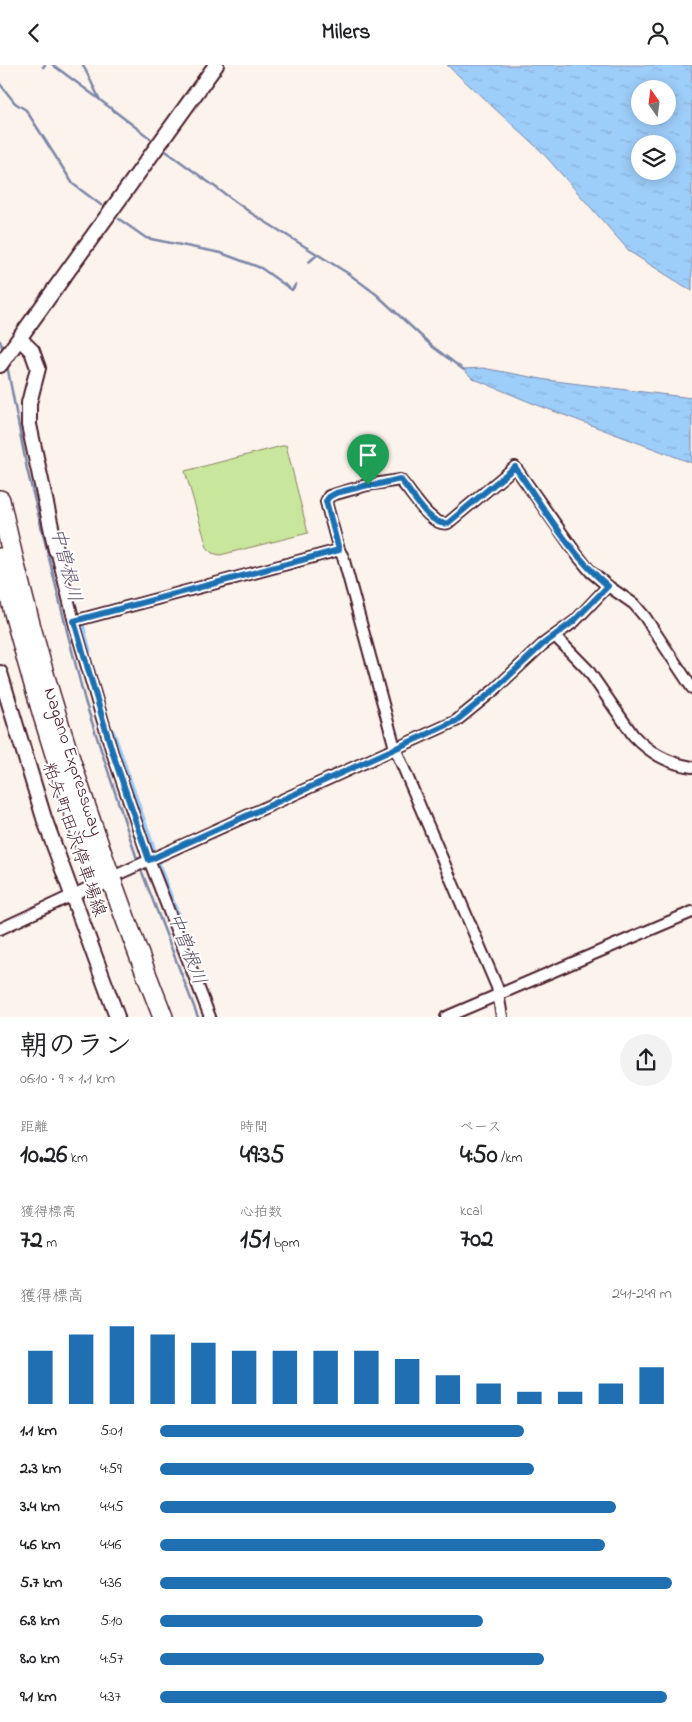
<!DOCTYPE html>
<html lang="ja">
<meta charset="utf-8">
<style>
body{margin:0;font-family:"Indie Flower","Klee One",sans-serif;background:#f2f2f2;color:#202124;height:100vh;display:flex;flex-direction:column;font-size:19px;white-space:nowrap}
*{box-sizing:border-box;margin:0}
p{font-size:16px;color:#757577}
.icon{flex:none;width:28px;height:28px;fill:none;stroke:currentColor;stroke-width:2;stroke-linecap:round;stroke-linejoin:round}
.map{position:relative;height:952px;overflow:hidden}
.details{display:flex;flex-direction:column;background:#fff;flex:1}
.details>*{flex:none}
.needle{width:32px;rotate:346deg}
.controls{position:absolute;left:631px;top:15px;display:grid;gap:10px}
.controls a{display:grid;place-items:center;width:45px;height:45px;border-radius:50%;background:#fff;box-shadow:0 2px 12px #0003;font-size:25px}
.pin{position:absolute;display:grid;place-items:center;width:42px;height:42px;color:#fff;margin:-51px -21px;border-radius:50% 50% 50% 0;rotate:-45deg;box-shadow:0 0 5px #0007}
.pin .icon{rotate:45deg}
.round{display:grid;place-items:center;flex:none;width:52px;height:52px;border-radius:26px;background:#f2f2f2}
.summary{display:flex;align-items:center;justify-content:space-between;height:85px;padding:0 20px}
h1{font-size:28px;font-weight:800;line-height:38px}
.metrics{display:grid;grid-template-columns:repeat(3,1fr);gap:8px;height:85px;padding:5px 20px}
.metrics div{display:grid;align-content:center}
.metrics b{font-size:25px;font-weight:800}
.metrics small{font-size:14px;font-weight:400}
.metrics p{font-size:14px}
.chart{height:140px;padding:10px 20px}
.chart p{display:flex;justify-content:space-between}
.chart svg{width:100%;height:90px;margin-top:5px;stroke:#1f6fb2;stroke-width:6}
ul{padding:0 20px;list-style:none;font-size:16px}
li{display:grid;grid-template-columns:80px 60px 1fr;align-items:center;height:38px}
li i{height:12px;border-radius:6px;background:#1f6fb2}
header{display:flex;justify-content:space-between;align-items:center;height:65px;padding:0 20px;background:#fff;font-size:22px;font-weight:800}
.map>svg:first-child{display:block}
</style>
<header><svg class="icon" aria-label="back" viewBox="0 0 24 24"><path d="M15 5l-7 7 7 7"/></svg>Milers<svg class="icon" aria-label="person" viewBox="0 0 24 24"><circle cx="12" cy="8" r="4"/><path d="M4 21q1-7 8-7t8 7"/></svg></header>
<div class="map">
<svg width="692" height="952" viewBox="0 0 692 952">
<defs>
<pattern id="water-ripples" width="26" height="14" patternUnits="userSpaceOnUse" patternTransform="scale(1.25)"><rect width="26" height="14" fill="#9dcdf9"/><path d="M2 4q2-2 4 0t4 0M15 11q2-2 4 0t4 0" fill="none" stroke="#89b0d6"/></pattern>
</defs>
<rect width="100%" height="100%" fill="#fcf3ec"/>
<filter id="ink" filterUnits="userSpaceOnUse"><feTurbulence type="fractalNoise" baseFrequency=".02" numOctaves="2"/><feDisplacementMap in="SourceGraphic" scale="10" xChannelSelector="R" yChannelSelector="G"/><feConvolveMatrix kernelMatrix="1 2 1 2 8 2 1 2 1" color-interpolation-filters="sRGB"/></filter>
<g filter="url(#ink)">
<!-- green -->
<polygon fill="#c9e69d" stroke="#8a8264" points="286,380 308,468 220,490 212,488 207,482 185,406"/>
<!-- water -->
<g fill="url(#water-ripples)" stroke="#7c87a7" fill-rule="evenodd">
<path d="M447,0H692V226L630,187L541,86ZM640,24H668V51H640ZM640,79H668V106H640Z"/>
<polygon points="483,303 547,315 692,333 692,398 532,338 472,313 463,304"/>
</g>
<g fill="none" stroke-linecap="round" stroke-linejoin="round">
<!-- stream -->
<g stroke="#7c87a7" stroke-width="2.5">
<polyline points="53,0 99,34"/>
<polyline points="83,0 100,35 155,77"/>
<polyline points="43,2 45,0"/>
<polyline points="0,19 15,38 26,45 73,119 101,140"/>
<polyline points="163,84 251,148 349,209 376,229 433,282 464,305"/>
<polyline points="119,154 146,173 221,188 261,203 292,225 296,219"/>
<polyline points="309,197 318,189"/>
<polyline points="0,276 4,287"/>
<polyline points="7,300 27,404 66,562 85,636 138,797"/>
<polyline points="140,802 198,952"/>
</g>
<!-- canal -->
<g stroke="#9dcdf9" stroke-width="9">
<polyline points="81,563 87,586"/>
<polyline points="111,668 151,783"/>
<polyline points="156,799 175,849"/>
</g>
<!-- street casing -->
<g stroke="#4a1f2b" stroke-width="14">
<g id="street">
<polyline points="56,485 75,561 112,687 149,795 210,952"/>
<polyline points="74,556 339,485"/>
<path d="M555,571L588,605L633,670C650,688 667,698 692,702"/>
<polyline points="121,808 456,656 494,625 542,580 575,556 608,521"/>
<polyline points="0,864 90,822"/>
<polyline points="446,952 692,847"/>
<path d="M502,952L497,922L395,683L343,492L339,485L326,437L329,431L367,420L400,415C411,426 431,463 448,458L515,402L578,491L591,507L608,521L634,539L645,552L692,623"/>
</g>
</g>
<!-- secondary casing -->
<g stroke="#4a1f2b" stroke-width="18">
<g id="secondary">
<polyline points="20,274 32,286 38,303 29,338 29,360 56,485"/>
<polyline points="0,300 216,0"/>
<polyline points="0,608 44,753 117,952"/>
</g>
</g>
<!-- highway casing -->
<g stroke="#4a1f2b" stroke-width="22">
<g id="highway">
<path d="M0,435C38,612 97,784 163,952"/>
<path d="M0,493C27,603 60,711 98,818"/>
</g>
</g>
<!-- street -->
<use href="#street" stroke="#fff" stroke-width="10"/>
<!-- secondary -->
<use href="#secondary" stroke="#fff" stroke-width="14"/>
<!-- highway -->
<use href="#highway" stroke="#fff" stroke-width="19"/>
</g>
</g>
<g fill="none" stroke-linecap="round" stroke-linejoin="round" filter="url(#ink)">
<!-- route casing -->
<g stroke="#fff" stroke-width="10">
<path id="route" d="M515,402C544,443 570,489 608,521L574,556L542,580L494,625L456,656L149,795L112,686L74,556L339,485L326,436L329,432L336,428L368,420H375L400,414C411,426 430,463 448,458Z"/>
</g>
<!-- route -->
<use href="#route" stroke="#1f6fb2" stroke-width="6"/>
</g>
<g text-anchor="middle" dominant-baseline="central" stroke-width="4" stroke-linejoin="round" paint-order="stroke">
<!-- street labels -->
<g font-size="18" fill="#4a1f2b" stroke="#fff">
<text transform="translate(72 697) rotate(72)">Nagano Expressway</text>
<text transform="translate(73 775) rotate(71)">粕矢町田沢停車場線</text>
</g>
<!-- water labels -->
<g font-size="19" font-style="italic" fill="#635369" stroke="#fff">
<text transform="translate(65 500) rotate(76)">中曽根川</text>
<text transform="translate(186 884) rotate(69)">中曽根川</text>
</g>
</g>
</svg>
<div class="controls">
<a><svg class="needle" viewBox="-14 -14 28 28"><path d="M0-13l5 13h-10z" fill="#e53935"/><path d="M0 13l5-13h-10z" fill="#757577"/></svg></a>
<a><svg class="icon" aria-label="layers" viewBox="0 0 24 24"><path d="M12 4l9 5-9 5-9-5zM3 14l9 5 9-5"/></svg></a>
</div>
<div class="pin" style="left:368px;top:420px;background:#1e9e55"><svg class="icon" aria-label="arrive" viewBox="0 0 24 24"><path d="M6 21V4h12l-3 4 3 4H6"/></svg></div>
</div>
<section class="details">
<div class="summary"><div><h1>朝のラン</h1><p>06:10 · 9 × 1.1 km</p></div><a class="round"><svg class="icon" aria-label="share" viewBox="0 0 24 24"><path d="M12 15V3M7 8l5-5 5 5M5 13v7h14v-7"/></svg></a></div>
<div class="metrics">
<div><p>距離</p><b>10.26<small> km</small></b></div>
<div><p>時間</p><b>49:35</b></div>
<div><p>ペース</p><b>4:50<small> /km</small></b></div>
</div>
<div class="metrics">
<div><p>獲得標高</p><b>72<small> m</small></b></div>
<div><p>心拍数</p><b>151<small> bpm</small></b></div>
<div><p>kcal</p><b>702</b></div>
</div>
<div class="chart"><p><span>獲得標高</span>241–249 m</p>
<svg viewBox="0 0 160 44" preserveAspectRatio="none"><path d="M5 44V18M15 44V10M25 44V6M35 44V10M45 44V14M55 44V18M65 44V18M75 44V18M85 44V18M95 44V22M105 44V30M115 44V34M125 44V38M135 44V38M145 44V34M155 44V26"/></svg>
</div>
<ul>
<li><b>1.1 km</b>5:01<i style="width:71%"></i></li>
<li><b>2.3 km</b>4:59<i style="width:73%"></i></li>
<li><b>3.4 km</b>4:45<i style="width:89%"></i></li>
<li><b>4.6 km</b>4:46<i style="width:87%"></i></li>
<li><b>5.7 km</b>4:36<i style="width:100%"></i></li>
<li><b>6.8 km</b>5:10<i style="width:63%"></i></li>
<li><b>8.0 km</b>4:57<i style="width:75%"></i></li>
<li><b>9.1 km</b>4:37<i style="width:99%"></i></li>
</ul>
</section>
